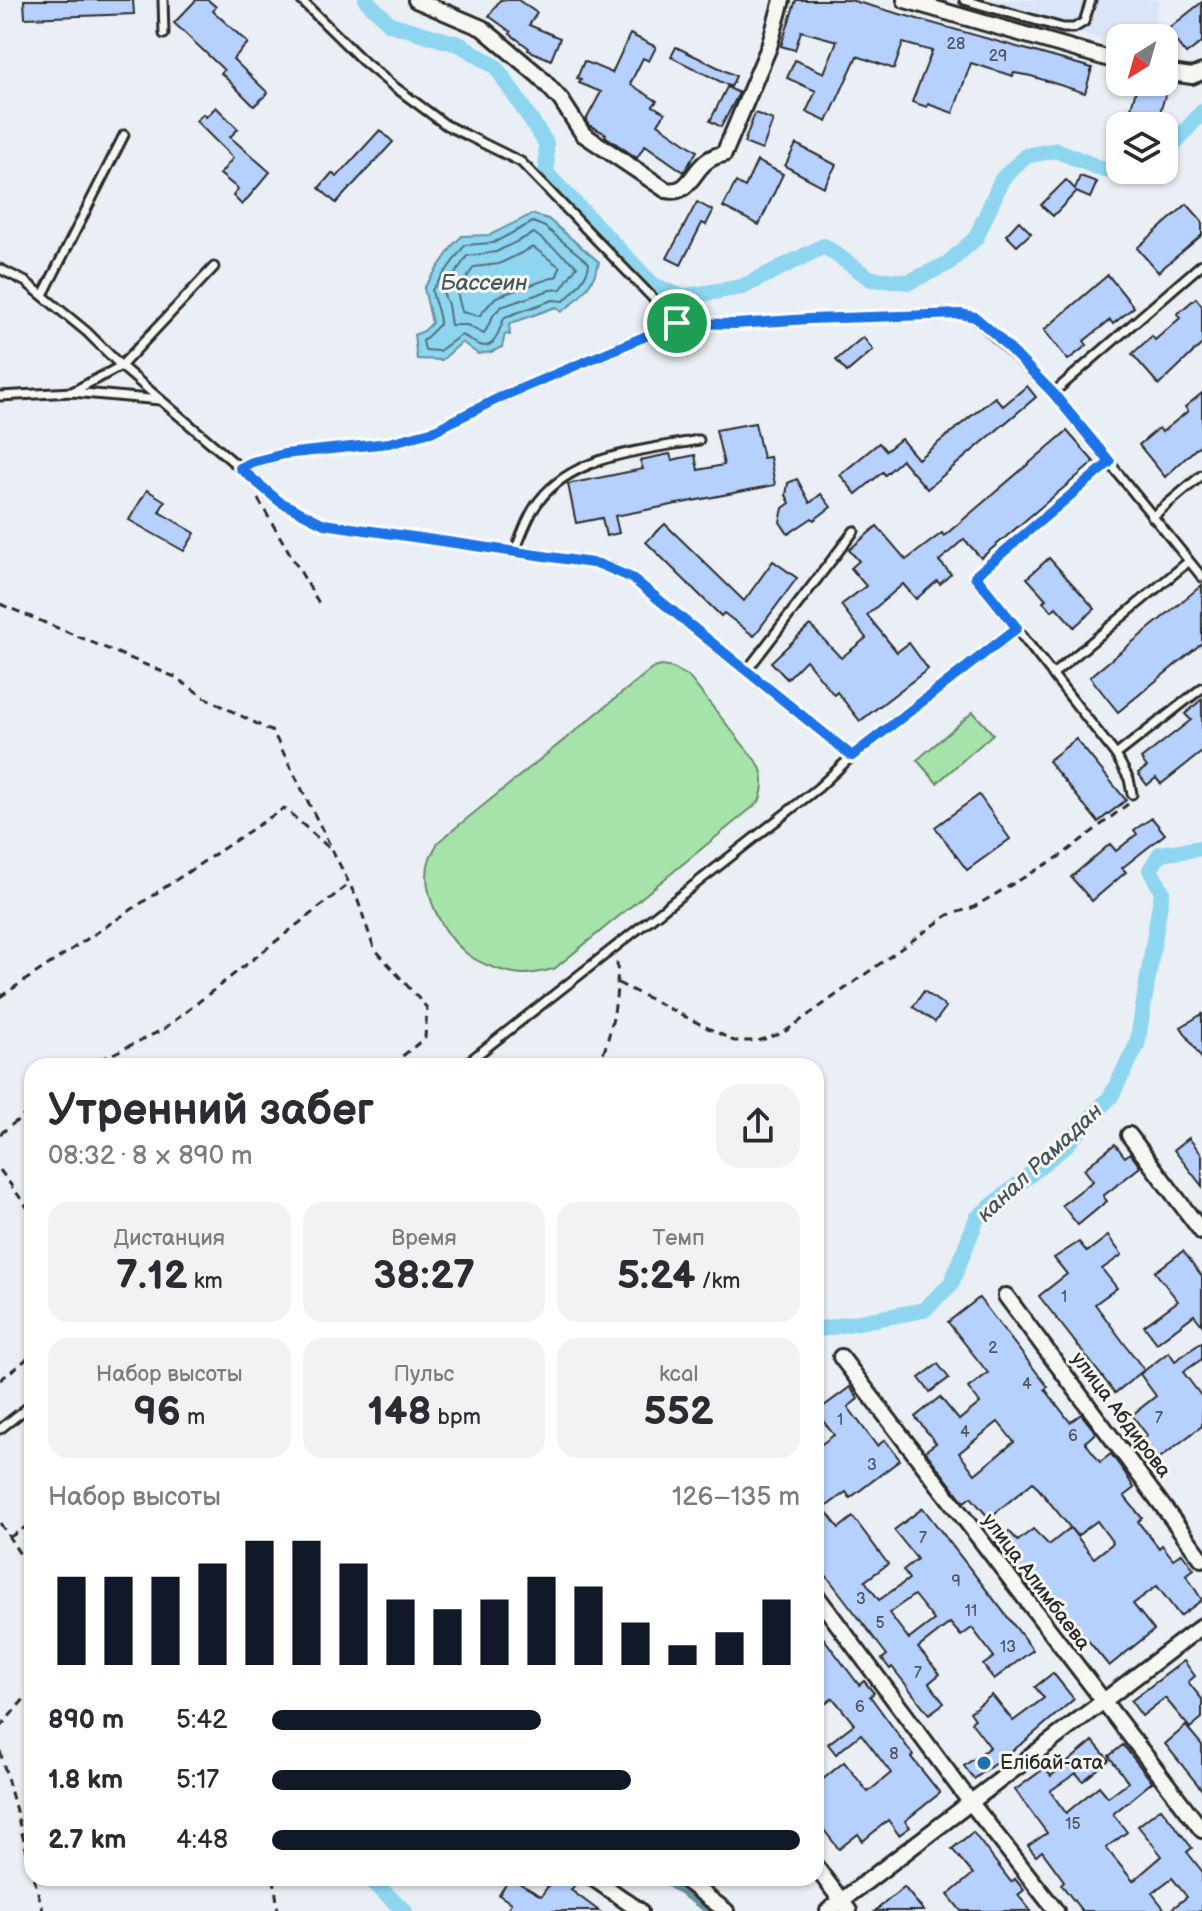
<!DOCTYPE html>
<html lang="ru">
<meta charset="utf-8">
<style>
body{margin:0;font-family:"Balsamiq Sans",sans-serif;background:#f2f2f3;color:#2b2b33;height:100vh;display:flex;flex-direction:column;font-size:30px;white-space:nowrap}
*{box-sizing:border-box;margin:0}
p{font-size:26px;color:#7c7c81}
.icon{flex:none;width:44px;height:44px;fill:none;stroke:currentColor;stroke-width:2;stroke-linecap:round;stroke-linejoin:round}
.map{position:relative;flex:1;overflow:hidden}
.details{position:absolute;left:24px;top:1058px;width:800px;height:828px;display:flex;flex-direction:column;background:#fff;border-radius:24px;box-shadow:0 2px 6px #0004}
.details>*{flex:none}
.needle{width:52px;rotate:217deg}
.fabs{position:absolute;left:1106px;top:24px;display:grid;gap:16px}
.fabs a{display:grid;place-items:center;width:72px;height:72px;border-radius:16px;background:#fff;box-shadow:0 2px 6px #0004;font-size:40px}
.pin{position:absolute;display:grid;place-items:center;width:68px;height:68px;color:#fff;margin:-34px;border:4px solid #fff;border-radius:50%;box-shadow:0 2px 8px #0007}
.round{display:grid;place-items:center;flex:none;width:84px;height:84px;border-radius:24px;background:#f2f2f3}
.summary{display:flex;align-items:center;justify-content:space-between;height:136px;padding:0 24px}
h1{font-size:44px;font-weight:600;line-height:60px}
.metrics{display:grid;grid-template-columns:repeat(3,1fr);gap:12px;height:136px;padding:8px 24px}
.metrics div{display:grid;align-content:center;border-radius:20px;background:#f2f2f3;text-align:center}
.metrics b{font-size:40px;font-weight:600}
.metrics small{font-size:22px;font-weight:400}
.metrics p{font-size:22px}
.chart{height:224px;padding:16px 24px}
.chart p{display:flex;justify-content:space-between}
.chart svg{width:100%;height:144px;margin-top:8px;stroke:#111827;stroke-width:6}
ul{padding:0 24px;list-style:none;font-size:26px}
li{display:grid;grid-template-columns:128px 96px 1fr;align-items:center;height:60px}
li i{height:20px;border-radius:10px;background:#111827}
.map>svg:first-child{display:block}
</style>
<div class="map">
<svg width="1202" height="1911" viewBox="0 0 1202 1911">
<rect width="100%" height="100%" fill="#e9eff4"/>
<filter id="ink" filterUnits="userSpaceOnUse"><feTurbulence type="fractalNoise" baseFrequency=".0125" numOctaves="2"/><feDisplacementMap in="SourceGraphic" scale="16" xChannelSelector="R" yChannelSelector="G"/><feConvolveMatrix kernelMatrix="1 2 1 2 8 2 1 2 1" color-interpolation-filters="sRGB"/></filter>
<g filter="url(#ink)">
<!-- built -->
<polygon fill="#dae6f7" points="968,0 1159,0 1152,38 1120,38 1120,44"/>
<!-- green -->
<g fill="#a6e3aa" stroke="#68876a" stroke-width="2">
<path d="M662,666L673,668L688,676L759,765C765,778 764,788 759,802L554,969C544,971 533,974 523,974C505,973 479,964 466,953C442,933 419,890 430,858C432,853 436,847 438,842L653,668Z"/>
<polygon points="973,712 993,734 937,783 917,760"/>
</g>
<!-- water -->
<path fill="#8ed5f0" stroke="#6691a1" stroke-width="2" d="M532,214L548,219L599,262C595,282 578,301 561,312L556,307L509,324L510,335L505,334L502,347L491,352L478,354L462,342L442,360L417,359L414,335L424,331L432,323L424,288L454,244L462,236L490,235Z"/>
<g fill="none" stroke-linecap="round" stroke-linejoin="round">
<!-- shore -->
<g stroke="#536f7a" stroke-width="2">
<path d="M533,222L545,227L589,263C589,276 574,291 564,301L553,300L505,317C499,326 497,351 480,345C472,343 469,337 461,335L439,351L425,350L423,341L440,324C440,311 433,301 432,290L465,245L493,243Z"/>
<polygon points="534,233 577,266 561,289 550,290 501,307 494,314 484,334 467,325 451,325 448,305 443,292 467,256 496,252"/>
<polygon points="533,247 560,267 557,276 496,297 479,316 462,312 457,292 474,267 499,264"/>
</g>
<!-- stream -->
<polyline stroke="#6691a1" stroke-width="5" points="659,1878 707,1911"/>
<!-- canal -->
<g stroke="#8ed5f0" stroke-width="16">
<polyline points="366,0 390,24 461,45 496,67 546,143 547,174 653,285 682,297 742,287 824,246 871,279 909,282 947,264 976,238 1002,179 1026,156 1056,150 1104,170 1120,168"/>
<polyline points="1164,155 1202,112"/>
<polyline points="816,1330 924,1310 951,1284 977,1218 1065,1146 1111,1096 1137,1045 1162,891 1150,870 1160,854 1202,848"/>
<polyline points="368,1878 405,1911"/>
</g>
</g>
<!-- building -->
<g fill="#b6d1fe" stroke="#2b2b2b" stroke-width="2" fill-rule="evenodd">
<polygon points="24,0 133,0 134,14 25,18"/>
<polygon points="196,0 208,0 216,7 213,11 248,43 233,59 268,93 254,106 221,73 224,70 174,23"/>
<polygon points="500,0 518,0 537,13 529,25 560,38 551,60 528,50 529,48 510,34 511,32 489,16"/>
<polygon points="796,0 850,0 1092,68 1085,93 1031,76 1014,73 1013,76 971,63 953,113 928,104 927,107 912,102 932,51 903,43 894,69 857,56 827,122 806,112 816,91 787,78 795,60 824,73 837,41 801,31 795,50 781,46"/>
<polygon points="1202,2 1202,42 1186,54 1167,30"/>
<polygon points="630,34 656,47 649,61 643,58 630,84 657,101 653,106 665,113 658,124 697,151 684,172 645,145 637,158 605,136 606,134 589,125 586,120 601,92 579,83 581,79 577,78 584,61 612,73"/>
<polygon points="676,47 736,76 731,87 671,57"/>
<polygon points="1138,82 1167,89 1159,116 1131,108"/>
<polygon points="727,87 739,93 721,127 710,121"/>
<polygon points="216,107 238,129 230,137 270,172 242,205 233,196 238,189 220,174 233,158 196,121 203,114 206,117"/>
<polygon points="755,113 773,120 762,150 744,143"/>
<polygon points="380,130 393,142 336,203 319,188 332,173 337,177"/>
<polygon points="796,144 836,165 824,187 785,166"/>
<polygon points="757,161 783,174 759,225 723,207 736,182 745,187"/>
<polygon points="1080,176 1097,182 1090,198 1076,192 1053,216 1041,205 1066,180 1075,189"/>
<polygon points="697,202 713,211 706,225 702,223 681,265 667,258"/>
<polygon points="1187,204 1202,221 1202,235 1158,272 1137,248"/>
<polygon points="1019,221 1031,233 1017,246 1006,235"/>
<polygon points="1108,275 1134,307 1113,324 1110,320 1084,341 1087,345 1068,360 1044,330"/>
<polygon points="1196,298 1202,306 1202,344 1159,385 1132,354 1152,336 1155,340 1180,318 1177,314"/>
<polygon points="863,337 873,350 847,372 836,360"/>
<polygon points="1027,386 1036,397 927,489 902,460 885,475 883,472 856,494 840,475 879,443 886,451 901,439 918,459 995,397 1003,406"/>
<polygon points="1202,393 1202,443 1165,477 1139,445 1159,428 1162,432 1188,411 1185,407"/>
<polygon points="755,423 763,458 770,457 775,485 615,516 619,533 606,536 602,518 576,523 568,484 643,469 640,460 670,454 672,460 695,455 698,470 724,465 716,430"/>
<polygon points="1067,431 1094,462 981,558 964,539 939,561 951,574 940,584 937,581 916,599 903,584 867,615 897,652 909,643 928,669 860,721 837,692 834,695 806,660 787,679 771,662 810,625 841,658 866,638 841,605 866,586 851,568 859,561 849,550 877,526 906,560 942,533 944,536"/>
<polygon points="797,479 810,503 821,494 831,507 814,520 812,518 788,534 780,522 783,508 790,503 786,495 788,483"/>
<polygon points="147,490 165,501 159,512 195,533 184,551 129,520"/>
<polygon points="665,524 744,601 773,561 797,578 754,636 724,613 721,616 646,542"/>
<polygon points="1049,558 1095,609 1074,627 1056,607 1052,611 1043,602 1046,599 1027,578"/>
<polygon points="1202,585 1202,643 1118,712 1090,677"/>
<polygon points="1202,699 1202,752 1161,784 1156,778 1147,785 1138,773 1147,767 1141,759 1191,720 1185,714"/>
<polygon points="1076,739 1126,800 1098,822 1048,761"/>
<polygon points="979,795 1010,839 967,870 935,827"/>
<polygon points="1152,818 1165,834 1122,868 1126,872 1092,901 1071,877 1110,844 1116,851 1137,834 1134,830"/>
<polygon points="924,991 946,1007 935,1022 913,1007"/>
<polygon points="1202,1014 1202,1059 1181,1027"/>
<polygon points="1189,1138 1202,1155 1202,1186 1174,1150"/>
<polygon points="1115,1144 1125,1157 1130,1153 1140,1167 1103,1196 1107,1201 1078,1225 1062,1205 1093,1181 1084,1169"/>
<polygon points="1108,1236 1122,1255 1102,1269 1117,1288 1095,1304 1144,1370 1115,1393 1039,1296 1067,1274 1054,1258 1079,1242 1087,1252"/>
<polygon points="1183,1251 1202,1276 1202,1325 1194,1315 1157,1343 1144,1326 1178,1301 1155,1272"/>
<path d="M979,1298L1048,1387L1045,1389L1070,1422L1081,1414L1096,1433L1085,1442L1100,1462L1111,1454L1125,1473L1134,1488L1124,1496L1142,1518L1138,1522L1159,1548L1162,1545L1173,1559L1182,1553L1194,1569L1186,1575L1202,1600L1180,1616L1157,1586L1133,1604L1154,1630L1109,1666L1046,1589L1035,1595L995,1542L1009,1531L1018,1541L1033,1529L1049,1545L1070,1528L1094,1558L1113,1543L1097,1521L1077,1536L1033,1482L989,1518L971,1497L964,1502L925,1451L936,1443L915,1417L940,1397L959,1420L980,1403L968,1388L988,1373L948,1322ZM998,1422L1014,1442L975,1474L959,1453Z"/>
<polygon points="1202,1342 1202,1359 1183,1372 1202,1397 1202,1426 1153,1463 1137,1442 1147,1435 1132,1415 1156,1396 1140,1374 1169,1352 1175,1361"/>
<polygon points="938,1364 949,1378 930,1392 919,1378"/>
<polygon points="850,1387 858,1399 848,1407 877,1446 885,1440 900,1460 850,1498 846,1492 824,1508 816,1497 816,1448 834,1435 816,1412"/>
<path d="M923,1508L1033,1650L994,1679L983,1665L994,1657L972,1628L961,1636L950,1623L918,1648L940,1674L929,1683L944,1703L929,1714L892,1667L890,1669L882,1659L887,1655L816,1562V1517L825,1510L839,1528L853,1517L888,1564L865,1581L879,1600L909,1579L903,1570L917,1559L894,1530ZM914,1595L934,1620L909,1639L889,1613Z"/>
<polygon points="816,1628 859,1685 864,1681 874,1693 870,1696 913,1755 911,1757 940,1793 905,1821 910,1827 899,1835 888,1820 863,1841 858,1834 839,1849 816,1820 816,1785 844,1762 868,1792 891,1773 861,1734 836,1754 828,1744 854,1724 833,1698 816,1711"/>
<polygon points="1184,1661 1195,1676 1188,1682 1202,1699 1202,1718 1190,1728 1165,1698 1142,1716 1131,1701"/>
<polygon points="1053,1673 1074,1699 1024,1742 974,1779 964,1766 990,1747 971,1722 975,1719 970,1712 992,1695 1013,1721 1044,1698 1035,1687"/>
<polygon points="1186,1726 1202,1745 1202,1790 1165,1744"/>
<polygon points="1093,1741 1109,1760 1083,1781 1076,1773 1050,1791 1066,1813 1099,1786 1108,1797 1128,1782 1109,1756 1123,1745 1152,1782 1113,1814 1127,1832 1106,1848 1133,1881 1162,1856 1138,1826 1161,1808 1192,1848 1187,1852 1202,1871 1202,1911 1169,1911 1187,1897 1172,1878 1152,1893 1166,1911 1082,1911 1061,1884 1064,1881 1042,1851 1036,1856 1028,1846 1047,1833 1015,1790 1045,1768 1051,1776"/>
<polygon points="973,1832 1011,1882 1015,1879 1024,1890 1018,1895 1031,1911 961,1911 948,1895 973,1874 952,1849"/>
<polygon points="510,1878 541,1896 554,1878 580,1878 571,1890 599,1911 506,1911 511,1903 499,1895"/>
<polygon points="904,1887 924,1911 875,1911"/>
</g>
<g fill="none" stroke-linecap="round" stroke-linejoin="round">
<!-- service casing -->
<g stroke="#2b2b2b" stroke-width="13">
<g id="service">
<polyline points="163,0 164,34"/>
<polyline points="301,0 363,61 392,85 446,125 521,162 677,323"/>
<polyline points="964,0 1063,28 1074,28 1084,22 1091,0"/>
<polyline points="0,269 26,282 87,332 121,366 280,502 324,524 599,564 632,578 852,756"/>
<polyline points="43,295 124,135"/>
<polyline points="72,392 121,366 214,267"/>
<polyline points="1053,393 1202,264"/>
<polyline points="0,396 72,392 160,400"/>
<polyline points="1110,462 975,576 1116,755 1129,779 1132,794"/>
<polyline points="240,468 252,462 284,454 389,443 431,432 501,397 677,323 735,324 809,319 961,314 975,317 1053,393 1202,577"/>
<polyline points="1152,517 1202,475"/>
<path d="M515,551C522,534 528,515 539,501C574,454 646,450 699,440"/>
<polyline points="748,669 854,531"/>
<polyline points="1053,674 1188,562"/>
<polyline points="1116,755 1202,688"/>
<polyline points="463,1066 818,788 852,756 1017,628"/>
<polyline points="0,1429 32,1404"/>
</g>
</g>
<!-- minor casing -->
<g stroke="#2b2b2b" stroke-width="20">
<g id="minor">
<path d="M416,0L482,28L539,76L561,100L583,134L666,190C695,196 691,159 724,154L769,47L782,0"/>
<polyline points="905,0 1120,62"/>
<polyline points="1164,72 1192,76 1202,72"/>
<polyline points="1129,1135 1202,1232"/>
<polyline points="1006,1296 1202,1559"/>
<polyline points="841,1357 1202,1830"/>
<polyline points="819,1599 971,1803 1056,1911"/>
<polyline points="816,1867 849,1911"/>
<polyline points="593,1878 640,1911"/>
<polyline points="682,1878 726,1911"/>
<polyline points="828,1911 1202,1626"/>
</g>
</g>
<!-- path -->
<g stroke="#2b2b2b" stroke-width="3" stroke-dasharray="8 6" stroke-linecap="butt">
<polyline points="258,499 320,605"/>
<polyline points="0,604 175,677 204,697 273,732 358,901 374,948 427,1008 425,1038 390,1066"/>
<polyline points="618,983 734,1041 758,1041 783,1033 948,915 972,908 1062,855 1128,804"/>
<polyline points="0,997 284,808 328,847"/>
<polyline points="88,1066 164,1029 349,884"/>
<path d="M599,1066C612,1031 619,998 617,961"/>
<polyline points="0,1134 32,1109"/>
<polyline points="0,1170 32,1214"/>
<polyline points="0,1380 32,1355"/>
<polyline points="0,1523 32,1573"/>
<polyline points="10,1537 32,1523"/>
<polyline points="0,1727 32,1690"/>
<polyline points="0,1751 32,1871"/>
<polyline points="34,1878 43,1911"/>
<polyline points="274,1878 278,1911"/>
</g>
<!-- service -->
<use href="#service" stroke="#f6f6f2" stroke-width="7"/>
<!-- minor -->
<use href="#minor" stroke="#f6f6f2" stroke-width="14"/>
</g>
</g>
<g fill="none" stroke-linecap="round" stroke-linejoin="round" filter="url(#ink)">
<!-- route casing -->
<g stroke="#fff" stroke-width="16">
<polygon id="route" points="961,314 975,317 997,336 1053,393 1110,462 975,576 1017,628 852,756 632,578 599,564 324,524 280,502 240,468 252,462 284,454 389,443 431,432 501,397 677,323 735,324 809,319"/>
</g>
<!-- route -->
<use href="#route" stroke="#1a73e8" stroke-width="10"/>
</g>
<!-- markers -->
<circle fill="#1f6fb2" stroke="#f6f6f2" stroke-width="3" cx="984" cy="1763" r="8"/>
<g text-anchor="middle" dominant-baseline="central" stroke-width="6" stroke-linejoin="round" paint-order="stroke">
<!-- number labels -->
<g font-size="16" fill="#4e5460">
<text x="956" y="44">28</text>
<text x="998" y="56">29</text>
<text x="1064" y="1297">1</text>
<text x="993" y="1348">2</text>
<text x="1027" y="1384">4</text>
<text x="1159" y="1418">7</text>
<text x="840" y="1420">1</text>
<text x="965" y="1432">4</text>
<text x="1073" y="1436">6</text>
<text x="872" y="1465">3</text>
<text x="923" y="1538">7</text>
<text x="956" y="1581">9</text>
<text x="861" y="1599">3</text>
<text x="971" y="1611">11</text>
<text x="880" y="1623">5</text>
<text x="1008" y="1647">13</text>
<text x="918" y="1673">7</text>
<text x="860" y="1707">6</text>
<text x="894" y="1754">8</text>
<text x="1073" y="1824">15</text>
</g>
<!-- street labels -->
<g font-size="20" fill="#2b2b2b" stroke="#f6f6f2">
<text transform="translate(1121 1415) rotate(53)">улица Абдирова</text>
<text transform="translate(1036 1582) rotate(53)">улица Алимбаева</text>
</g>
<!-- poi labels -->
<g font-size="20" fill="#2b2b2b" stroke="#f6f6f2" text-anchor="start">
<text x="1000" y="1763">Елібай-ата</text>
</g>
<!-- water labels -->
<g font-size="22" font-style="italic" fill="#44565c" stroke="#f6f6f2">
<text x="484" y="283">Бассеин</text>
<text transform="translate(1040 1163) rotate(-43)">канал Рамадан</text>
</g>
</g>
</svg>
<div class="fabs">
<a><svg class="needle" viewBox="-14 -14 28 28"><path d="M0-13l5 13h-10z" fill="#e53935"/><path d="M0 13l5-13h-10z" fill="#7c7c81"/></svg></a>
<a><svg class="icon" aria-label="layers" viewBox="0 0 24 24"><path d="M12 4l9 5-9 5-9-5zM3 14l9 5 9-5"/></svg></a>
</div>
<div class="pin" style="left:677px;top:323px;background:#1e9e55"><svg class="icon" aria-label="arrive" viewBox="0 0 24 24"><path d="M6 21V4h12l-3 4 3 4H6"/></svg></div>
<section class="details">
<div class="summary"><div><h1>Утренний забег</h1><p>08:32 · 8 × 890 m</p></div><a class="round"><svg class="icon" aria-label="share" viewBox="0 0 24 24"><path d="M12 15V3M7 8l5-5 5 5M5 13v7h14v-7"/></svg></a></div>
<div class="metrics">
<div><p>Дистанция</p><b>7.12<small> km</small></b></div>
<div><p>Время</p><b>38:27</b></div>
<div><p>Темп</p><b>5:24<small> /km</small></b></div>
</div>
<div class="metrics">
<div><p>Набор высоты</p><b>96<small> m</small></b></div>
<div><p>Пульс</p><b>148<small> bpm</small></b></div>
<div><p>kcal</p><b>552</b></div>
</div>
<div class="chart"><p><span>Набор высоты</span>126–135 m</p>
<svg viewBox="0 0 160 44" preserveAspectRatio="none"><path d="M5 44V17M15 44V17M25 44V17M35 44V13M45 44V6M55 44V6M65 44V13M75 44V24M85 44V27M95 44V24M105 44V17M115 44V20M125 44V31M135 44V38M145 44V34M155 44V24"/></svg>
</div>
<ul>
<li><b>890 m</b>5:42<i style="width:51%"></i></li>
<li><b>1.8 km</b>5:17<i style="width:68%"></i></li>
<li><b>2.7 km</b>4:48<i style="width:100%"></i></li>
</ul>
</section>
</div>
